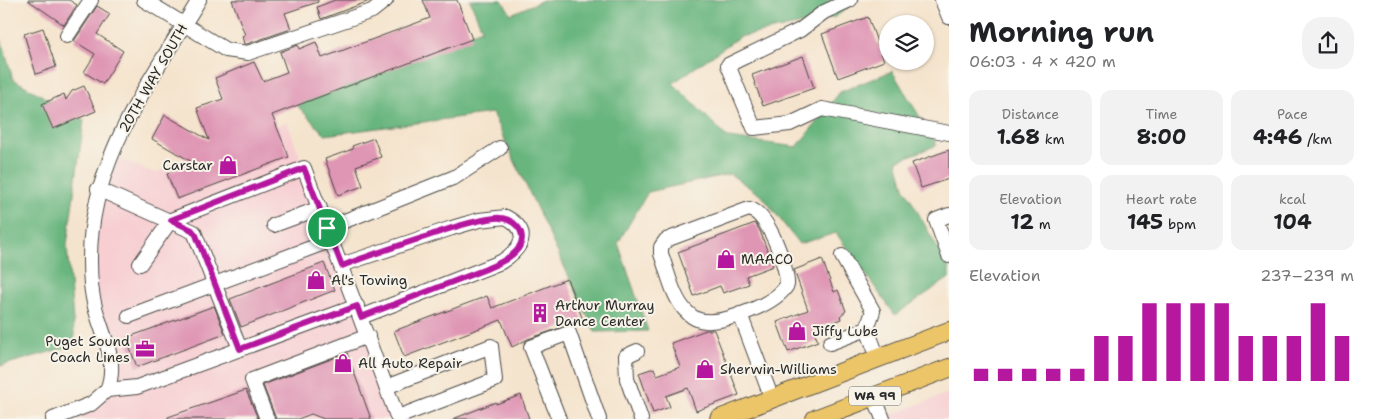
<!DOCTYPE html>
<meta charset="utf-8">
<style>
body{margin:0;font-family:"Shantell Sans",sans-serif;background:#f2f2f2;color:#202124;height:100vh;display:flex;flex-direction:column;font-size:19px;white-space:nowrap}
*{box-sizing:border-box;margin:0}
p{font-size:16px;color:#757577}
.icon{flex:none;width:28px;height:28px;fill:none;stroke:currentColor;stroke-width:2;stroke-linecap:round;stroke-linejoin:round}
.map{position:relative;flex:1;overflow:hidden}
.panel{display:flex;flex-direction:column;background:#fff;width:425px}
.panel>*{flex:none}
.tools{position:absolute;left:879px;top:15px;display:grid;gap:10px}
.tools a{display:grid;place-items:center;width:55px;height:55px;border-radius:50%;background:#fff;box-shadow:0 1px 4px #0004;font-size:25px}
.pin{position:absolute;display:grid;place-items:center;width:42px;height:42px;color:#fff;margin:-21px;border:2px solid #fff;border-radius:50%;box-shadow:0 1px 5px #0007}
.round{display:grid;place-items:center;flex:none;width:52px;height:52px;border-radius:20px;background:#f2f2f2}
.head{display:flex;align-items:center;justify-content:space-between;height:85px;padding:0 20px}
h1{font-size:28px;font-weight:700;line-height:38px}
.figures{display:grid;grid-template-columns:repeat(3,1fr);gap:8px;height:85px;padding:5px 20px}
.figures div{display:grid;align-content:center;border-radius:12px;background:#f2f2f2;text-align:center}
.figures b{font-size:21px;font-weight:700}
.figures small{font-size:14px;font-weight:400}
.figures p{font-size:14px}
.chart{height:140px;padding:10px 20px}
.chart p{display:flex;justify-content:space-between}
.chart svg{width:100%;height:90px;margin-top:5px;stroke:#b5179e;stroke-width:6}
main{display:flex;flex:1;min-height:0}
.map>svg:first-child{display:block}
</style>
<main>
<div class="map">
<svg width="949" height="419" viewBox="0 0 949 419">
<rect width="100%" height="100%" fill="#f7f3e8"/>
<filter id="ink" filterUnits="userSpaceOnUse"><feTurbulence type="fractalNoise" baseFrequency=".02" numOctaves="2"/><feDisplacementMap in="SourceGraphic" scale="10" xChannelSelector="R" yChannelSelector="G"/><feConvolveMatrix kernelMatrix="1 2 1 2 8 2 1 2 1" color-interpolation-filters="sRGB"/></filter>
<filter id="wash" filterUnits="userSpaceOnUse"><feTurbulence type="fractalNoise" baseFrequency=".0096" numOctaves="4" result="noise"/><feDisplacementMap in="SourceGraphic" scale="20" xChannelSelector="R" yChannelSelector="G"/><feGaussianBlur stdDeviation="1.12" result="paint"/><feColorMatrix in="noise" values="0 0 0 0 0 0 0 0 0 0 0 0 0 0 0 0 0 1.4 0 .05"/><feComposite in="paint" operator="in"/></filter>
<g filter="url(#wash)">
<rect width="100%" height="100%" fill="#f5e4cd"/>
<!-- built -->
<g fill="#f7cfd3">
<polygon points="287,122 398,419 54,419 76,411 110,383 90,276 110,155 154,173"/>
<polygon points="949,393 949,419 880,419"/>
</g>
<!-- forest -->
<g fill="#68b57e" stroke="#4a7054">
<polygon points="470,0 502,0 511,14 543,0 859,0 835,17 739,37 673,83 728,138 797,147 840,92 892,71 937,145 897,161 904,187 949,269 949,278 895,315 836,233 799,244 763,197 730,174 648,192 618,243 648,331 595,332 492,113 325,135 293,101 482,29"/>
<polygon points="0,36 13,79 84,120 67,245 75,345 0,366"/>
</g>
<g id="blocks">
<!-- building -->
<g fill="#df95b4">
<polygon points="28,0 69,0 77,5 64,25"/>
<polygon points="232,0 318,0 318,2 285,13 291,29 247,44 244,44 242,36 245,35"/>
<polygon points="335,0 372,0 321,19 317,7"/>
<polygon points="423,0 457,0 472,39 272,115 289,157 177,199 167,174 194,163 152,139 165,115 209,140 197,108 223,99 215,78 254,62 263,81 287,72 280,52 298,45 299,49 316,42 322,58 430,18"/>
<polygon points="97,6 110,14 97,34 123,51 103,84 84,72 95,54 74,41"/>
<polygon points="868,17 884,61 838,78 822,34"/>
<polygon points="43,28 56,67 36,74 24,34"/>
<polygon points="803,56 814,88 763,106 752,75"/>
<polygon points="84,86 96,111 53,129 42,104 64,94 66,100 72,91"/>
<polygon points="374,138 381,157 356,166 363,186 338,195 325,159 353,149 352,146"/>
<polygon points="949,150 949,179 921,188 912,163"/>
<polygon points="755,223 760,231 773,266 746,276 749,284 723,293 720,286 694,296 678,252"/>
<polygon points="822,259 834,292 838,290 846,311 840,316 841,319 813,330 818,341 788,352 777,322 808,310 794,270"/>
<polygon points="324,263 335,290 241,327 230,299"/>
<polygon points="567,279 583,320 528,339 512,347 501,320 404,357 394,331 487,296 492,308"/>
<polygon points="214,306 225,334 137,367 126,338"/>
<polygon points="706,330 714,330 739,395 696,411 688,388 666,396 670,407 653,413 639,373 654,368 657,375 680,367 671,343"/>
<polygon points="347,353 371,419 324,419 311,414 298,419 276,419 263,385"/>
<polygon points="246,390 258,419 168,419 168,417"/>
<polygon points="521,395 529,419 453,419 496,402 496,404"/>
</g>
</g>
</g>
<g filter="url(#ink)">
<use href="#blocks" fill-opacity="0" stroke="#494743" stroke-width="1"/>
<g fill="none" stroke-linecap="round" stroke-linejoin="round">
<!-- minor casing -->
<g stroke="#494743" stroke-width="16">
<g id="minor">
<polyline points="144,0 226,50 248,53 372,11 386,0"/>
<polyline points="850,0 824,12 800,30 728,65 754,128 790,124 822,109 949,133"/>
<polyline points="942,0 949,17"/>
<polyline points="67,36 91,0"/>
<polyline points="98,189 194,232 240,349"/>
<path d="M749,209C768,212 788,268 787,285C776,304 726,323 705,321C699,321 692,317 688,313C673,300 668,272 661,254V247L666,240Z"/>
<polyline points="949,215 936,220 949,256"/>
<polyline points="274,225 320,208"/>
<polyline points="327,228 455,177 500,148"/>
<polyline points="842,256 873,311 867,329"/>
<polyline points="140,264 171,220 304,168 398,419"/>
<path d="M341,265L452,228L479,220L506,217C533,232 521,249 501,262L361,317"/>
<polyline points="740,314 772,399"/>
<polyline points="129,316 332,240"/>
<polyline points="830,343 867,329 878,358"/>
<polyline points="637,351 626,356 627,379 641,419"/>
<polyline points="386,387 491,346 495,380 398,417"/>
<path d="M107,390C119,361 102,335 95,307C91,292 90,276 90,261C89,161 150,82 199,0"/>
<polyline points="874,396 883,419"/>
<polyline points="53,419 91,404 107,390 137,387 357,306"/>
<polyline points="267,419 252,380 368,336"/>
<polyline points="559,419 531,347 569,333 599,419"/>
</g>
</g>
<!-- major casing -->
<g stroke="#494743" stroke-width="20">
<g id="major">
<polyline points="719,419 949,331"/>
<polyline points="815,419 949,368"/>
</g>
</g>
<!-- minor -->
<use href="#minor" stroke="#fff" stroke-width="14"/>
<!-- major -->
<use href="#major" stroke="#ecc569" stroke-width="18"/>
</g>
</g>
<g fill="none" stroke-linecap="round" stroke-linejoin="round" filter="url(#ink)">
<!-- route casing -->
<g stroke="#fff" stroke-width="10">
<path id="route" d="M304,168L342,266C369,255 397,246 425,237C448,229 471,221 495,218C512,216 530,232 518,249C510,259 497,264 486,269L361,317L357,306L240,349L196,235L192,230L171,220Z"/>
</g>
<!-- route -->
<use href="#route" stroke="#b5179e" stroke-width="6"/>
</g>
<!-- icons -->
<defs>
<g id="shop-bare" transform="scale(1.5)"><path d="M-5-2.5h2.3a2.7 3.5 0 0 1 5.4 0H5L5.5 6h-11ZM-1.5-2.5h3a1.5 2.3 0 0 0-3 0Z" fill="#b5179e" stroke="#f7f3e8" stroke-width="2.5" paint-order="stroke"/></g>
<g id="building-bare" transform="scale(1.5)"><path d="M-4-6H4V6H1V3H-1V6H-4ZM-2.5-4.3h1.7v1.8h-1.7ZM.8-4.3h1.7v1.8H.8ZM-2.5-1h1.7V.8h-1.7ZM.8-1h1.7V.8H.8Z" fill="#b5179e" stroke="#f7f3e8" stroke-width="2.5" paint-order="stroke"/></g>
<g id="office-bare" transform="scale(1.5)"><path d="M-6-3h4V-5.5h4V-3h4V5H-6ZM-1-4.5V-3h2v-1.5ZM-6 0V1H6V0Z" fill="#b5179e" stroke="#f7f3e8" stroke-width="2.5" paint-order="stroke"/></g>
</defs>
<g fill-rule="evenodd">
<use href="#shop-bare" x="228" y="165"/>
<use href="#shop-bare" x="726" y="259"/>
<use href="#shop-bare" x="316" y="280"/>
<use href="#building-bare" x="540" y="313"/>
<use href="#shop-bare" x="797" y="331"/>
<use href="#office-bare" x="145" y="349"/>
<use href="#shop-bare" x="343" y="363"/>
<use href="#shop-bare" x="705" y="369"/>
</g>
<g text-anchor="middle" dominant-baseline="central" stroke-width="4" stroke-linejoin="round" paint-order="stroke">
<!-- shield labels -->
<rect fill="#f7f3e8" stroke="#686764" stroke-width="1" x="849" y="386.5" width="52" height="19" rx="4"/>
<g font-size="12" font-weight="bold" fill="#2b2b2b">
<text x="875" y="396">WA 99</text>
</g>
<!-- street labels -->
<g font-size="14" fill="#2b2b2b" stroke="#f7f3e8">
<text transform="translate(153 78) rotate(-60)">20TH WAY SOUTH</text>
</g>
<!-- poi labels -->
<g font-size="14" fill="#2b2b2b" stroke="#f7f3e8" text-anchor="start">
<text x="213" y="165" text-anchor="end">Carstar</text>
<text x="741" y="259">MAACO</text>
<text x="331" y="280">Al's Towing</text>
<text x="555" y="305">Arthur Murray<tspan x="555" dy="16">Dance Center</tspan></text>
<text x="812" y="331">Jiffy Lube</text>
<text x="130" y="341" text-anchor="end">Puget Sound<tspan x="130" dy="16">Coach Lines</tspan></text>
<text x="358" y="363">All Auto Repair</text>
<text x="720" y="369">Sherwin-Williams</text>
</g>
</g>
</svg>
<div class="tools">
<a><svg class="icon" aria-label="layers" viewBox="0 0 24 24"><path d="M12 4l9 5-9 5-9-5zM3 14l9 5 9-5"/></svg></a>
</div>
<div class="pin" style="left:327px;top:228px;background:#1e9e55"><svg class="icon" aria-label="arrive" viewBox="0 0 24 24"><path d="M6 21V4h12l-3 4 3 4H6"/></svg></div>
</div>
<section class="panel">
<div class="head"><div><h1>Morning run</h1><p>06:03 · 4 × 420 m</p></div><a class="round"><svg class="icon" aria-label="share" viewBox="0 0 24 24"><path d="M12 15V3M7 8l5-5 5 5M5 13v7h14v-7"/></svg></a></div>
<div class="figures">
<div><p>Distance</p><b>1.68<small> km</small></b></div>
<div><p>Time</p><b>8:00</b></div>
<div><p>Pace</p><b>4:46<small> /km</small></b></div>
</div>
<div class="figures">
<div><p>Elevation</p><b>12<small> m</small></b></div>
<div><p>Heart rate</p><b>145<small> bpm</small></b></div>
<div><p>kcal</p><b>104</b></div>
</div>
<div class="chart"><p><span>Elevation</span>237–239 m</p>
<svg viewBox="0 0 160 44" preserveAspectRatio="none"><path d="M5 44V38M15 44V38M25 44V38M35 44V38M45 44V38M55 44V22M65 44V22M75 44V6M85 44V6M95 44V6M105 44V6M115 44V22M125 44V22M135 44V22M145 44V6M155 44V22"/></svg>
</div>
</section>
</main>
